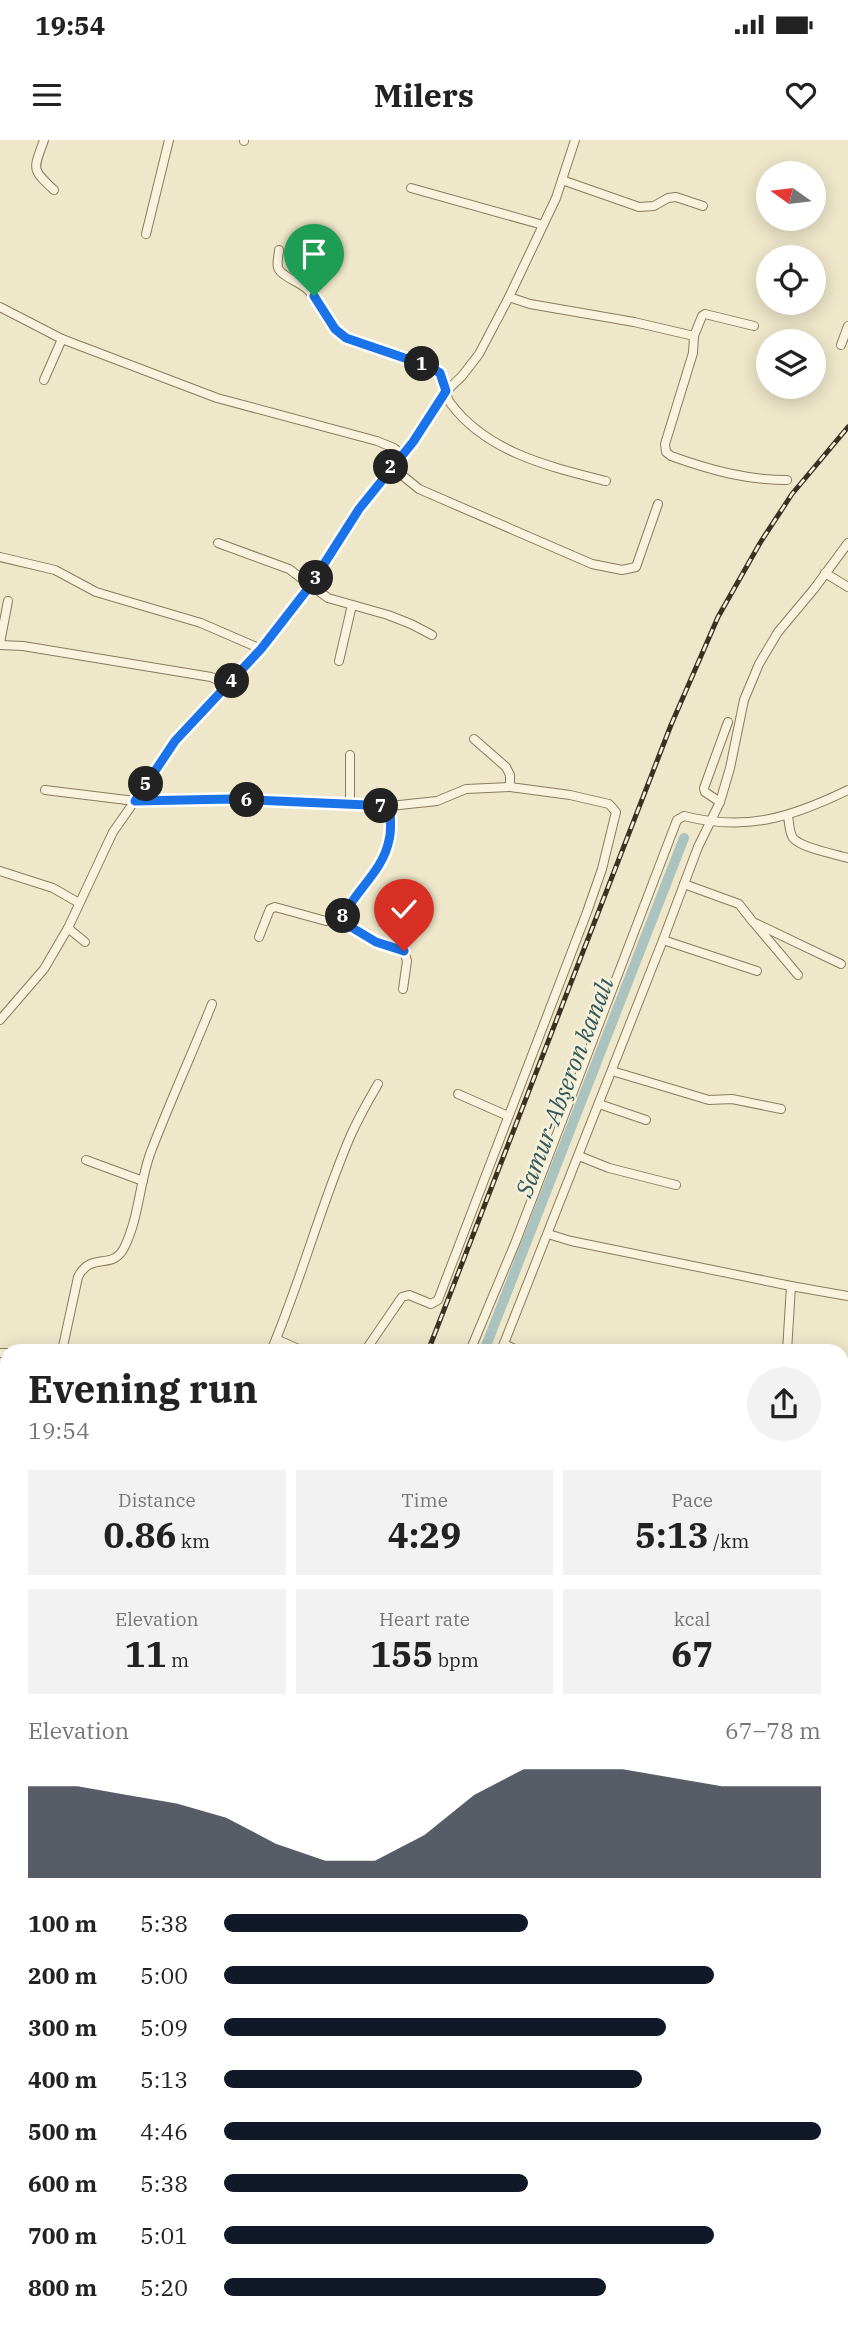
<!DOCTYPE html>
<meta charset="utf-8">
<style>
body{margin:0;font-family:"IBM Plex Serif",serif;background:#f2f2f2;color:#222;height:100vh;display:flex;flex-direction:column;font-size:26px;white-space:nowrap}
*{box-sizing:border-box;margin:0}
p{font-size:23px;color:#767676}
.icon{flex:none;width:38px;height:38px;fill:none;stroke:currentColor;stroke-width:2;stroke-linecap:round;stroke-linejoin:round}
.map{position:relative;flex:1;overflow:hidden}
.details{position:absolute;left:0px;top:1204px;width:849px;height:989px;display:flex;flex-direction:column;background:#fff;border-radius:21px 21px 0 0;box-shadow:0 4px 18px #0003}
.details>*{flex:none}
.needle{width:46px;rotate:284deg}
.fabs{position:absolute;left:756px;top:21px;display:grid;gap:14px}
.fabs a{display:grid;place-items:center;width:70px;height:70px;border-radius:50%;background:#fff;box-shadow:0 4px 18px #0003;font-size:35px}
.pin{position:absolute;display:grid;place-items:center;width:60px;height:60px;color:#fff;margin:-72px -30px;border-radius:50% 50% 50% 0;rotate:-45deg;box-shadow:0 0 7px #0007}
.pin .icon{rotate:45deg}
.km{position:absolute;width:35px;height:35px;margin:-18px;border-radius:50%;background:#222;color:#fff;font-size:19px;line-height:35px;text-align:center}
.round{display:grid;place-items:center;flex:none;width:74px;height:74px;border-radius:37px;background:#f2f2f2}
.headline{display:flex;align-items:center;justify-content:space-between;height:119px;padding:0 28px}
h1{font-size:38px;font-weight:800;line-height:52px}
.figures{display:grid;grid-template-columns:repeat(3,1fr);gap:10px;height:119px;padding:7px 28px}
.figures div{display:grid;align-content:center;border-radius:0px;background:#f2f2f2;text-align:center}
.figures b{font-size:35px;font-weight:800}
.figures small{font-size:19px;font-weight:400}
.figures p{font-size:19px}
.chart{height:196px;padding:14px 28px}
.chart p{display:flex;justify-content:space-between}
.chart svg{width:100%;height:126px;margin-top:7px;fill:#111827;opacity:.7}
ul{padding:0 28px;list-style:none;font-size:23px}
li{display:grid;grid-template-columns:112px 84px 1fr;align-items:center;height:52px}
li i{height:18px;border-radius:9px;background:#111827}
.status{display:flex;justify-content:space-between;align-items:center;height:49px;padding:0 35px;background:#fff;direction:ltr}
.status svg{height:19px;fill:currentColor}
header{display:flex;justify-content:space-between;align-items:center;height:91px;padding:0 28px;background:#fff;font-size:32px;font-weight:800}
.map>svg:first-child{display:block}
</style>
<div class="status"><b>19:54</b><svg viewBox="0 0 49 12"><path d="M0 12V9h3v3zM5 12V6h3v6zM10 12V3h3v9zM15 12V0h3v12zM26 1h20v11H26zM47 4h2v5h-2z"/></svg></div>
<header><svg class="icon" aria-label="menu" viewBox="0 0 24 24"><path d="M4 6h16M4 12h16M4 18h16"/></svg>Milers<svg class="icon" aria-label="heart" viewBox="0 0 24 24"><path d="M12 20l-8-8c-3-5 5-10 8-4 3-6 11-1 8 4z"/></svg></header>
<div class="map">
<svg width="848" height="2192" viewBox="0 0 848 2192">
<rect width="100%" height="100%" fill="#eee7ca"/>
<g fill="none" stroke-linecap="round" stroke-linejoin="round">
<!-- canal -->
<g stroke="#aac3be" stroke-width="10">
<polyline points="484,1211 684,698"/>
<polyline points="92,2192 94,2186"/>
</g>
<!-- street casing -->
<g stroke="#8b7a5e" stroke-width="10">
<g id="street">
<path d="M44,0C34,29 30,28 54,50"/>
<polyline points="244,1 244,0"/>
<polyline points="562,40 639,67 654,66 668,58 676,57 703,66"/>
<polyline points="411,48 543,85"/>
<polyline points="146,94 169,0"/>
<path d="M279,110C279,116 275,126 280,131C287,139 300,142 308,150C323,164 329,184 346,198L428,226L440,233C445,243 444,256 451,264C488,313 551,327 606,341"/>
<path d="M509,157L530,164L634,182L694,196L693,213L665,304L666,312L671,316C710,330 746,340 787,340"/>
<polyline points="0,167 62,199 217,258 377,301 394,308 402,315"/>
<polyline points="694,196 702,176 705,174 754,186"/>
<polyline points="841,205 848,186"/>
<polyline points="44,240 62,199"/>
<polyline points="392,327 419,349 592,424 622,430 636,427 658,364"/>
<polyline points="218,403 289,429 328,458 388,475 411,484 432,495"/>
<polyline points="0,417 55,430 96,452 201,483 261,509"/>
<polyline points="825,433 848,447"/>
<polyline points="0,503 8,461"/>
<polyline points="0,505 23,506 211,537 229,545"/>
<polyline points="339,521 352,465"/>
<polyline points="474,599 506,627 510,635 510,647"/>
<polyline points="350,615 350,666"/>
<polyline points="45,650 135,661 231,659 390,666 437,661 466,649 510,647 570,655 609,664 616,672 602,729 587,772 438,1160 431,1164 409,1155 402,1157 365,1211"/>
<polyline points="720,662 705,652 704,648 728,582"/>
<path d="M390,666C390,677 392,689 389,700C382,732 353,752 341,781L376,802L404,811L407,821L403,849"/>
<path d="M788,675C789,682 789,692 793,698C801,708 835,714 848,718"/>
<polyline points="0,731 53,748 79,763"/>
<polyline points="684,744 739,764 753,782 841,824"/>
<polyline points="755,784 798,835"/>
<polyline points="68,788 85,802"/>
<polyline points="259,797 270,769 275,767 326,781 341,781"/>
<polyline points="663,800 757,831"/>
<polyline points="0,880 44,829 68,788 113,692 141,652 167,610 261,509 325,425 370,354 424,287 442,255 462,236 479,214 509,157 556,58 575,0"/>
<polyline points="612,931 709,960 732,959 781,969"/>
<polyline points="458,954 508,976"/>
<polyline points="599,964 646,980"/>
<polyline points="579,1016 609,1028 676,1045"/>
<polyline points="86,1020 143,1041"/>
<polyline points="548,1094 571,1101 791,1146 848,1156"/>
<polyline points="276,1199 303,1211"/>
<polyline points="504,1204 519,1211"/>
<path d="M62,1211L78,1137C91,1111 112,1131 124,1108C139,1078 139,1045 150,1014C169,964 192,914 212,864"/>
<path d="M271,1211C301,1141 320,1067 350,997C358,979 368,961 378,944"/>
<path d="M470,1211L516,1101L677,680L684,676C747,692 792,677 848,650"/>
<polyline points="501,1211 663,800 698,707 720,662 730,628 744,560 759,524 778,492 814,449 848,403"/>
<polyline points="787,1211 791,1146"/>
<polyline points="0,1213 7,1213"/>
<polyline points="0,1384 7,1389"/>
<polyline points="842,1449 848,1451"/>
<polyline points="0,1575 7,1574"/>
<polyline points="842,1646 848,1645"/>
<polyline points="842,1775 848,1777"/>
<polyline points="0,1778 7,1778"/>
<polyline points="842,1931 848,1917"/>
<polyline points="0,1946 7,1948"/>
<polyline points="842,2097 848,2099"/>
<polyline points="664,2186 681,2192"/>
<polyline points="224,2187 237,2192"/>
<polyline points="37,2192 40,2186"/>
<polyline points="80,2192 82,2186"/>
<polyline points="106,2192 108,2186"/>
</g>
</g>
<!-- secondary casing -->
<g stroke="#6d5b41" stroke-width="13">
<g id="secondary">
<polyline points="842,1880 848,1875"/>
<polyline points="497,2192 504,2186"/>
</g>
</g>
<!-- street -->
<use href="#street" stroke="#f9f3dd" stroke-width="8"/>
<!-- secondary -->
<use href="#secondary" stroke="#f9f3dd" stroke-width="10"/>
<!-- rail casing -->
<g stroke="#3c3121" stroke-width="5">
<g id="rail">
<polyline points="428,1211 671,585 718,477 760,403 792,354 848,287"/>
<polyline points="54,2192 56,2186"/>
</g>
</g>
<!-- rail -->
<use href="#rail" stroke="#f5f0d9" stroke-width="2.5" stroke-dasharray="8" stroke-linecap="butt"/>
</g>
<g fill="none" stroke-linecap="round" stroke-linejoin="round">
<!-- route casing -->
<g stroke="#fff" stroke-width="14">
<path id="route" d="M314,156L335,189L346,198L428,226L440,233L446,251L413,302L359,369L310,446L261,509L175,601L135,661L231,659L390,666C390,677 392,689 389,700C383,732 353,752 341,781L376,802L404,811"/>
</g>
<!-- route -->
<use href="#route" stroke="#1a73e8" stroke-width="9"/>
</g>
<g text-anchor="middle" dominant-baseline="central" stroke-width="5" stroke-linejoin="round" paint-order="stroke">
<!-- water labels -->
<g font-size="24" font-style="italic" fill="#31595b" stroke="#f5f0d9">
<text transform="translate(564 947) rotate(-69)">Samur-Abşeron kanalı</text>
</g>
</g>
</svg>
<div class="fabs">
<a><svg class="needle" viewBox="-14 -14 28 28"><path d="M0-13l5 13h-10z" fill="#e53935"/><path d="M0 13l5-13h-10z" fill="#767676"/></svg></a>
<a><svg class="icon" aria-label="locate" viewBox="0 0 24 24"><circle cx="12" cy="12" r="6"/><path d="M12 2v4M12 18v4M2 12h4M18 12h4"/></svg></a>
<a><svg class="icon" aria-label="layers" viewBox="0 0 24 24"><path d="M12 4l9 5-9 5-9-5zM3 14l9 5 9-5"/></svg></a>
</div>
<div class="pin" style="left:314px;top:156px;background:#1e9e55"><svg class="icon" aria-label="arrive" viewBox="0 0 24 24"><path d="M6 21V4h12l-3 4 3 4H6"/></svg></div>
<div class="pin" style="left:404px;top:811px;background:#d93025"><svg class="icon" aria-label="check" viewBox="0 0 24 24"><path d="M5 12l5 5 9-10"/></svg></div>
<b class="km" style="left:422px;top:224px">1</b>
<b class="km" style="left:391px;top:327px">2</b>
<b class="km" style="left:316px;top:438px">3</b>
<b class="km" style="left:232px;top:541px">4</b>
<b class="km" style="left:146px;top:644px">5</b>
<b class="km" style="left:247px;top:660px">6</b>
<b class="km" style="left:381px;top:666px">7</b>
<b class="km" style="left:343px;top:776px">8</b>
<section class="details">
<div class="headline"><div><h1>Evening run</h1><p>19:54</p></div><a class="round"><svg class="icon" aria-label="share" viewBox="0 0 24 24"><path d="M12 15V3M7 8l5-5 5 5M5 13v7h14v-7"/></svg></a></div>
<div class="figures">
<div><p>Distance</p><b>0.86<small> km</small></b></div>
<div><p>Time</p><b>4:29</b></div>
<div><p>Pace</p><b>5:13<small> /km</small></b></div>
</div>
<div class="figures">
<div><p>Elevation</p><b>11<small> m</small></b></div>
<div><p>Heart rate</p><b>155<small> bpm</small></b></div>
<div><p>kcal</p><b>67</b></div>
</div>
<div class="chart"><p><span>Elevation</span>67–78 m</p>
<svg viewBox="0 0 160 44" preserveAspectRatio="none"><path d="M0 44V12L10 12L20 15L30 18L40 23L50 32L60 38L70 38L80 29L90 15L100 6L110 6L120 6L130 9L140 12L150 12L160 12V44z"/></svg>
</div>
<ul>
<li><b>100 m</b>5:38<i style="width:51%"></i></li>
<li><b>200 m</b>5:00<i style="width:82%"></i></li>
<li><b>300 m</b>5:09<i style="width:74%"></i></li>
<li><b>400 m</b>5:13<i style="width:70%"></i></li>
<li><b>500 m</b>4:46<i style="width:100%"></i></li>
<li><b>600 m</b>5:38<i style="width:51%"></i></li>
<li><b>700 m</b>5:01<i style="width:82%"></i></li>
<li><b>800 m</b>5:20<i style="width:64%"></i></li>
</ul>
</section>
</div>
